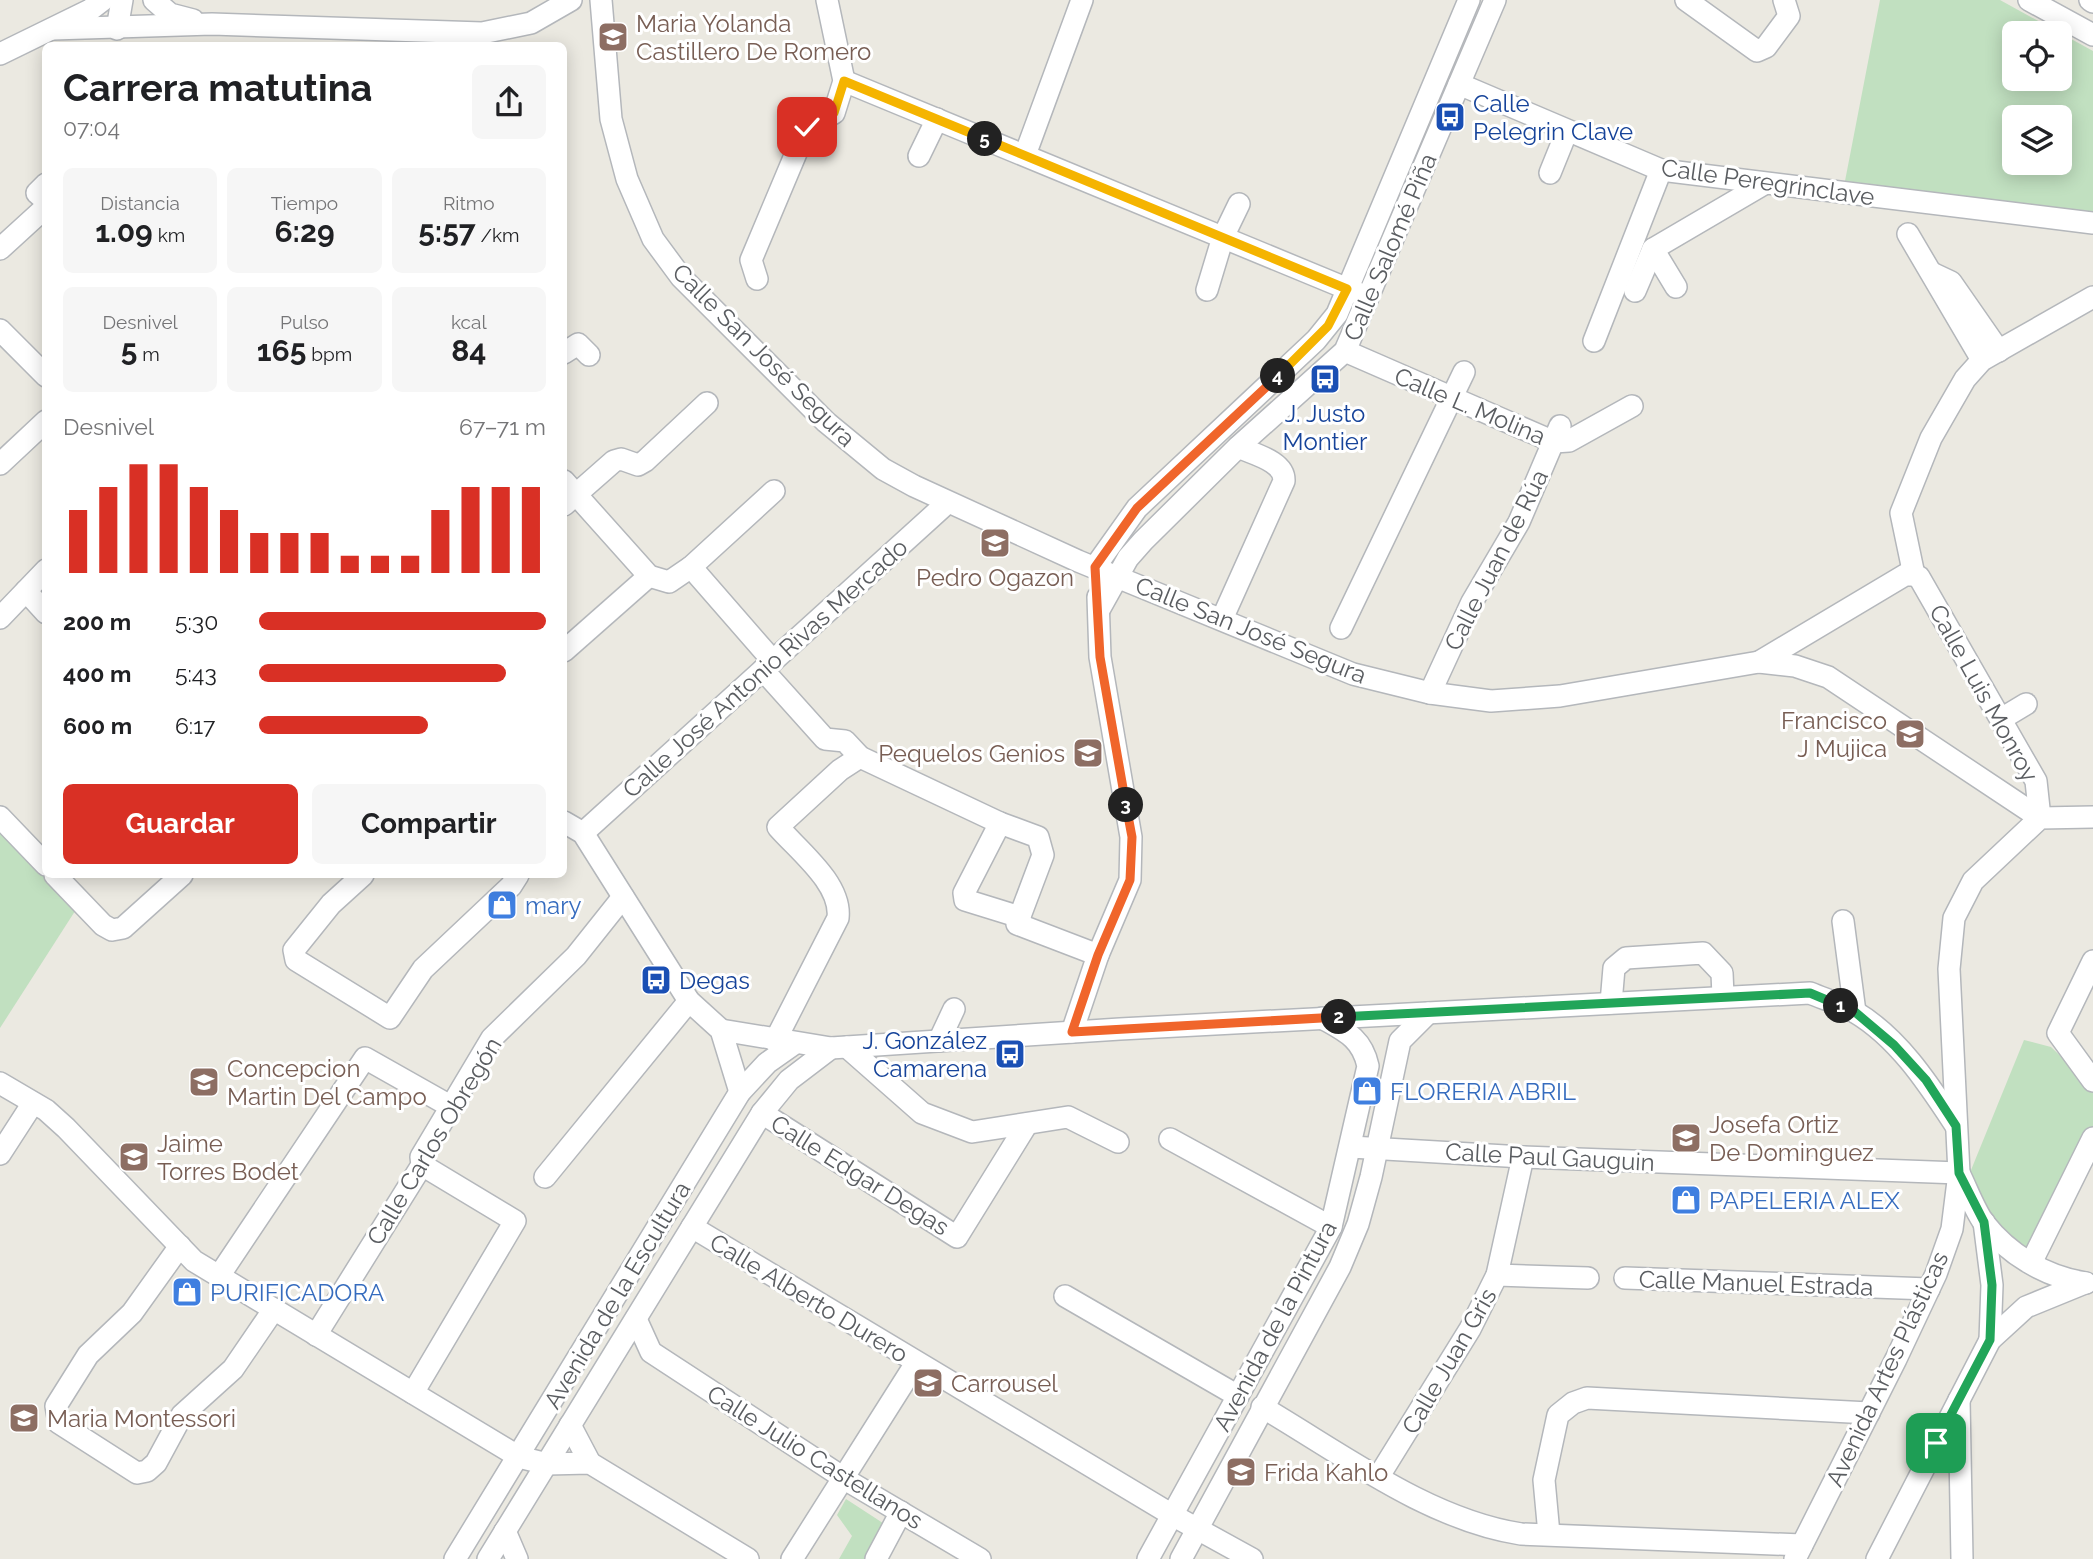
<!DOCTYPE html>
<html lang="es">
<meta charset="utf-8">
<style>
body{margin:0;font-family:Raleway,sans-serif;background:#f6f6f6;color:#202124;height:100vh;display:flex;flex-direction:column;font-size:26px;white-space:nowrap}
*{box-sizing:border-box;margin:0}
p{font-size:23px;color:#757577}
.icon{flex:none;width:38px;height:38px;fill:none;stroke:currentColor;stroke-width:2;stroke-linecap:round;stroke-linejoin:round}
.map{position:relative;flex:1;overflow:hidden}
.sheet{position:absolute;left:42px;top:42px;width:525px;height:836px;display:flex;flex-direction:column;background:#fff;border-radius:10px;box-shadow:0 4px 18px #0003}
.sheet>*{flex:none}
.tools{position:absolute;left:2002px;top:21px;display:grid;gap:14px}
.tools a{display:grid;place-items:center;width:70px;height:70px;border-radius:10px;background:#fff;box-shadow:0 4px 18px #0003;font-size:35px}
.pin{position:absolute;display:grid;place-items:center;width:60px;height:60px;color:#fff;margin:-30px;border-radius:14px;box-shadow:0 4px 10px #0006}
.km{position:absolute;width:35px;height:35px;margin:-18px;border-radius:50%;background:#222;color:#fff;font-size:19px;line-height:35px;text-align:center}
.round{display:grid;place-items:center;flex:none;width:74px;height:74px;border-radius:10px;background:#f6f6f6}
.head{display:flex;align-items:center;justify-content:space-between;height:119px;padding:0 21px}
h1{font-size:38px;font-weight:700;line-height:52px}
.figures{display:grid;grid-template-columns:repeat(3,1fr);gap:10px;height:119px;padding:7px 21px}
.figures div{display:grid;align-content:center;border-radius:10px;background:#f6f6f6;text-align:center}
.figures b{font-size:30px;font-weight:700}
.figures small{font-size:19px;font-weight:400}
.figures p{font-size:19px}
.chart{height:196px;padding:14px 21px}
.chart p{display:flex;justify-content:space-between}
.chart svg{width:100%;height:126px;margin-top:7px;stroke:#d93025;stroke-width:6}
.cta{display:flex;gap:14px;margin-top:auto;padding:14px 21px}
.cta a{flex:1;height:80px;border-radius:10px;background:#d93025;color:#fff;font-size:28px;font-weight:700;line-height:80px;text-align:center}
.cta a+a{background:#f6f6f6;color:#202124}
ul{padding:0 21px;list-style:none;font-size:23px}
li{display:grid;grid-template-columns:112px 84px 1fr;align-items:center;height:52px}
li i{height:18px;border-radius:9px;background:#d93025}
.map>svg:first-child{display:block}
</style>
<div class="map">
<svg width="2093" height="1559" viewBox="0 0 2093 1559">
<rect width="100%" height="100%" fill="#ebe9e1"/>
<!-- green -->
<g fill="#c1e0c0" fill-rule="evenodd">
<path d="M1880,0H2000L2093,51V212L1845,181ZM2060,33V79H2014V33ZM2060,117V163H2014V117Z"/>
<polygon points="0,827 77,908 0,1028"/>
<path d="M2024,1040L2051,1047L2093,1087V1127L2030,1251C1999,1232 1985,1206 1969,1175Z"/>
<polygon points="846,1499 889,1527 872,1559 839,1559 852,1536 837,1515"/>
</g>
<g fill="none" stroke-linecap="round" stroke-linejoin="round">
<!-- minor casing -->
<g stroke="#b4b7bb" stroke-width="24">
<g id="minor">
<polyline points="154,0 170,14 193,20"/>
<polyline points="601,0 611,119 627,179 653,239 681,277 826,422 883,469 914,486 1078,561 1353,674 1430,693 1491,701 1560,696 1759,662 1795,666 1828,677 2040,818"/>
<polyline points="1686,0 1757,51 1766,47 1789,16 1784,0"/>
<polyline points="2029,0 2093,35"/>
<polyline points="2090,0 2093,2"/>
<polyline points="53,29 212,24 482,33 531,23 571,0"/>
<polyline points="117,29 122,0"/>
<polyline points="0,54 90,10 103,0"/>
<polyline points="844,81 1360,294"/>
<polyline points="1459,84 1661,170 2093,223"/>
<polyline points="1025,155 1082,0"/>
<polyline points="919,156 937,119"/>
<polyline points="1550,173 1567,131"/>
<polyline points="46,184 37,193 46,201"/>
<polyline points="1908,234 1982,360"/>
<polyline points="0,249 46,207"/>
<polyline points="1653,249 1676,287"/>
<polyline points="1934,274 1951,282 1999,351"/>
<polyline points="757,279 751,260 807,127 834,113 844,81 827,0"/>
<polyline points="1207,290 1223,237 1239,204"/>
<polyline points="1635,291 1653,249 1764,184"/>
<polyline points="0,330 46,376"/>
<polyline points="1594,341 1661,170"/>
<polyline points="1345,351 1554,442 1569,441 1632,406"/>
<polyline points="564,353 578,344 589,355"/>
<polyline points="0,464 46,421"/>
<polyline points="564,481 649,576 669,582 691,567 774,491"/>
<polyline points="564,505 614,461 621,459 638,465 645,461 707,403"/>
<polyline points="691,567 773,661"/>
<polyline points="1095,567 1137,508 1316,340 1337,314 1469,0"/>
<polyline points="1914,575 1901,513 1931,438 1965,379 1982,360 2093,297"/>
<polyline points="1914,575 1919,577 2036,781 2040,818"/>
<polyline points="26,591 46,613"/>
<polyline points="1099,610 1128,558 1143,541 1238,447 1345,351 1495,0"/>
<polyline points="0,618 46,570"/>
<path d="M1222,619L1284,481C1285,461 1253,454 1238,447"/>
<polyline points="1341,628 1464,372"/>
<polyline points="564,651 649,576"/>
<polyline points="1759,662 1905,575 1914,575"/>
<polyline points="763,670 825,739 845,741 860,757 1000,823 1038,837 1043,855 1017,924 1098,955"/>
<polyline points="1430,693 1472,602 1519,522 1560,426"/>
<polyline points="2001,719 2026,704"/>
<polyline points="0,817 46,865"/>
<polyline points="564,822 583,833 689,1001 721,1030 740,1092"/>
<polyline points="1000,823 964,893 965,900 1020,917"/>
<polyline points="583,833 947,503"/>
<polyline points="55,875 103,925 112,930 123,928 182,875"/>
<polyline points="363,875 331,904 294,950 296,960 390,1018 423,969 511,886 518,875"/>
<polyline points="1843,921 1855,1012"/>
<polyline points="2093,961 2058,1033 2093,1081"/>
<polyline points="1611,1003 1614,968 1626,958 1703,953 1722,973 1723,996"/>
<path d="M721,1030L831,1048L1120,1029L1810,993C1824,999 1842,1004 1855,1012C1899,1038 1929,1085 1956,1126"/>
<polyline points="1072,1032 1098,955 1130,880 1131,837 1100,657 1098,597"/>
<path d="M775,1041L838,918C842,884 799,851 778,827L840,770L860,757"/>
<polyline points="939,1041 954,1009"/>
<polyline points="847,1047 922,1113 972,1132 1068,1117 1118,1142"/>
<polyline points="0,1083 46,1110 66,1128 194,1261 519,1457 547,1464 590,1463 748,1559"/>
<polyline points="762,1113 957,1237 1027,1124"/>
<polyline points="1170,1139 1331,1227"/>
<polyline points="1351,1147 1523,1157 1959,1173"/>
<polyline points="0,1154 33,1103"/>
<path d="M1959,1173C1967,1189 1974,1209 1984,1223C2009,1255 2046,1277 2086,1283"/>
<polyline points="545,1177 689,1001"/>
<polyline points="1984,1222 1992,1285 1990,1340"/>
<polyline points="692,1227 1174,1516 1252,1559"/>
<polyline points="180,1246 132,1313 88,1355 56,1406 59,1423 137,1473 147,1471 156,1463 182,1415 233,1369 274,1309"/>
<polyline points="2031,1263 2093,1138"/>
<polyline points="1497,1275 1588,1278"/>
<polyline points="219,1276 365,1058 450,1106"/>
<polyline points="1625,1278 1929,1289"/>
<polyline points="1065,1296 1238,1396"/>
<polyline points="636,1319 651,1352 853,1484 980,1559"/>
<polyline points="316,1335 422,1165 421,1157 492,1038 576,956 623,897"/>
<polyline points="413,1393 515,1221 422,1165"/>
<polyline points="1959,1400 1962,1559"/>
<path d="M1262,1407C1342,1454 1429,1520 1521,1534L1802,1545"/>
<polyline points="570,1425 590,1463"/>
<polyline points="1379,1476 1470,1329 1497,1275 1523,1157"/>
<polyline points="505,1531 517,1559"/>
<polyline points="1549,1534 1544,1480 1558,1415 1573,1403 1587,1398 1869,1413"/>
<polyline points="455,1559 740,1092 767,1063 794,1044"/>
<polyline points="488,1559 762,1113 789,1080 831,1048"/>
<polyline points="792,1559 916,1363"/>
<polyline points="876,1559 901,1512"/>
<path d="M1148,1559L1331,1227L1368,1066C1362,1038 1345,1031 1322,1018"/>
<polyline points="1181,1559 1340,1267 1358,1224 1371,1177 1400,1041 1428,1013"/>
<polyline points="1795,1559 1896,1359 1936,1274 1952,1229 1959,1173 1949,969 1954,918 1973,881 2040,818 2093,817"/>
<polyline points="1877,1559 1990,1340 2026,1307 2085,1283"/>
</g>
</g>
<!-- minor -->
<use href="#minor" stroke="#fff" stroke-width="21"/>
</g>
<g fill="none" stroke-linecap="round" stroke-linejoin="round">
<!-- split-1 casing -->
<g stroke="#fff" stroke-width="14">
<polyline id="split-1" points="1841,1006 1855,1012 1894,1045 1926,1080 1956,1126 1959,1173 1984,1222 1992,1285 1990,1340 1936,1443"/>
</g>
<!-- split-2 casing -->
<g stroke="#fff" stroke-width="14">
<polyline id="split-2" points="1339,1017 1810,993 1841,1006"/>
</g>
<!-- split-3 casing -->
<g stroke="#fff" stroke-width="14">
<polyline id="split-3" points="1126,805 1132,837 1130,880 1098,955 1072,1032 1339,1017"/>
</g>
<!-- split-4 casing -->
<g stroke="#fff" stroke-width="14">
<polyline id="split-4" points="1126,805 1100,657 1095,567 1137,508 1278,376"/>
</g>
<!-- split-5 casing -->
<g stroke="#fff" stroke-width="14">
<polyline id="split-5" points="985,139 1347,289 1328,326 1278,376"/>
</g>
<!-- split-6 casing -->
<g stroke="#fff" stroke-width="14">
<polyline id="split-6" points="807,127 834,113 844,81 985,139"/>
</g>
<!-- split-1 -->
<use href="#split-1" stroke="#22a559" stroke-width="9"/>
<!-- split-2 -->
<use href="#split-2" stroke="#22a559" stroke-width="9"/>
<!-- split-3 -->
<use href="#split-3" stroke="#f0652b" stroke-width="9"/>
<!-- split-4 -->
<use href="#split-4" stroke="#f0652b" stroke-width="9"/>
<!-- split-5 -->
<use href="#split-5" stroke="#f5b400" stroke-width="9"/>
<!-- split-6 -->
<use href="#split-6" stroke="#f5b400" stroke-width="9"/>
</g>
<!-- icons -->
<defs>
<g id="school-square" transform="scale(1.575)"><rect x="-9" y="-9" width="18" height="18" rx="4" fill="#8d6e63" stroke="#fff"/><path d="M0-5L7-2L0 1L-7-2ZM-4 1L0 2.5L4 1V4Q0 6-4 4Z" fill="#fff"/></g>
<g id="bus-square" transform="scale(1.575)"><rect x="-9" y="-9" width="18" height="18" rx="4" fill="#1a4fb4" stroke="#fff"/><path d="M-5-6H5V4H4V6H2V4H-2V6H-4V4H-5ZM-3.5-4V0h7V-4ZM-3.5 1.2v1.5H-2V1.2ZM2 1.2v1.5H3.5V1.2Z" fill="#fff"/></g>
<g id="shop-square" transform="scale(1.575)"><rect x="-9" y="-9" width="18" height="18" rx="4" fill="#3f7fe0" stroke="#fff"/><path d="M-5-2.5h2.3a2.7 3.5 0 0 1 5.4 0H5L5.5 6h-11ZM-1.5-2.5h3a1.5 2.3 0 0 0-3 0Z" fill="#fff"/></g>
</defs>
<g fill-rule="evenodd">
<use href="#school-square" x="613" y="37"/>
<use href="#bus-square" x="1450" y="117"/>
<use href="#bus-square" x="1325" y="379"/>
<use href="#school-square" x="995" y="543"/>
<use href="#school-square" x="1910" y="734"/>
<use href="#school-square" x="1088" y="753"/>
<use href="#shop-square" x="502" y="905"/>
<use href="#bus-square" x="656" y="980"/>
<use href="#bus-square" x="1010" y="1054"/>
<use href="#school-square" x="204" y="1082"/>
<use href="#shop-square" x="1367" y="1091"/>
<use href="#school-square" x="1686" y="1138"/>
<use href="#school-square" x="134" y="1157"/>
<use href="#shop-square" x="1686" y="1200"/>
<use href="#shop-square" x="187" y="1292"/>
<use href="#school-square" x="928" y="1383"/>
<use href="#school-square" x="24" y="1418"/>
<use href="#school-square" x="1241" y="1472"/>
</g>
<g text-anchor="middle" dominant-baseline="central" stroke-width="6" stroke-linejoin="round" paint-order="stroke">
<!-- education labels -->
<g font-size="24" fill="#785e54" stroke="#fff" text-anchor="start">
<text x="636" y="23">Maria Yolanda<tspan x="636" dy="28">Castillero De Romero</tspan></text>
<text x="995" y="577" text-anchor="middle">Pedro Ogazon</text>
<text x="1887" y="720" text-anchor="end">Francisco<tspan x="1887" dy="28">J Mujica</tspan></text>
<text x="1065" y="753" text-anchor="end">Pequelos Genios</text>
<text x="227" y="1068">Concepcion<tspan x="227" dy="28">Martin Del Campo</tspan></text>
<text x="1709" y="1124">Josefa Ortiz<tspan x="1709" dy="28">De Dominguez</tspan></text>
<text x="157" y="1143">Jaime<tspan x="157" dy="28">Torres Bodet</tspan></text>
<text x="951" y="1383">Carrousel</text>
<text x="47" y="1418">Maria Montessori</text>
<text x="1264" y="1472">Frida Kahlo</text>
</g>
<!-- transit labels -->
<g font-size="24" fill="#164399" stroke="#fff" text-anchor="start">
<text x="1473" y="103">Calle<tspan x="1473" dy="28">Pelegrin Clave</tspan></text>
<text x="1325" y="413" text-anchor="middle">J. Justo<tspan x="1325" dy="28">Montier</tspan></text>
<text x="679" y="980">Degas</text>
<text x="987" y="1040" text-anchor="end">J. González<tspan x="987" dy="28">Camarena</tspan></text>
</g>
<!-- street labels -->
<g font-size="24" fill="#5a5d61" stroke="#fff">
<text transform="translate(1768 182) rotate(8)">Calle Peregrinclave</text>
<text transform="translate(1390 247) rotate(-67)">Calle Salomé Piña</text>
<text transform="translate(764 355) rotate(45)">Calle San José Segura</text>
<text transform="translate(1470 406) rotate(23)">Calle L. Molina</text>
<text transform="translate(1496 560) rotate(-63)">Calle Juan de Rúa</text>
<text transform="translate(1251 630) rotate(22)">Calle San José Segura</text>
<text transform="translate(765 668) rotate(-42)">Calle José Antonio Rivas Mercado</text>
<text transform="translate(1984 693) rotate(61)">Calle Luis Monroy</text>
<text transform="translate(434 1141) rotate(-59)">Calle Carlos Obregón</text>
<text transform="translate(1550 1157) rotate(3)">Calle Paul Gauguin</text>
<text transform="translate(860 1175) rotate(32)">Calle Edgar Degas</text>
<text transform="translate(1756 1283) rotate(2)">Calle Manuel Estrada</text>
<text transform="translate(617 1295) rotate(-59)">Avenida de la Escultura</text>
<text transform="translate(809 1298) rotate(31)">Calle Alberto Durero</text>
<text transform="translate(1275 1326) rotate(-62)">Avenida de la Pintura</text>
<text transform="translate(1449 1361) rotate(-60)">Calle Juan Gris</text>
<text transform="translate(1887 1369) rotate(-65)">Avenida Artes Plásticas</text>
<text transform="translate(815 1457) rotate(32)">Calle Julio Castellanos</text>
</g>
<!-- shop labels -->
<g font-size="24" fill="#366cbe" stroke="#fff" text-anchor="start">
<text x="525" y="905">mary</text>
<text x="1390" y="1091">FLORERIA ABRIL</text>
<text x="1709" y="1200">PAPELERIA ALEX</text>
<text x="210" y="1292">PURIFICADORA</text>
</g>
</g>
</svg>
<div class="tools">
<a><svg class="icon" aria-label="locate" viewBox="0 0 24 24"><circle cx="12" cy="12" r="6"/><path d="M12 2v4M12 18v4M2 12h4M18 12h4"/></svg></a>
<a><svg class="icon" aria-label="layers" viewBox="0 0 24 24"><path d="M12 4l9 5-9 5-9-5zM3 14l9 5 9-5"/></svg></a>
</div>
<div class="pin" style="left:1936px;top:1443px;background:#1e9e55"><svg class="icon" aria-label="arrive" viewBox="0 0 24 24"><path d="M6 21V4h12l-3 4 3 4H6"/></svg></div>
<div class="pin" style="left:807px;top:127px;background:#d93025"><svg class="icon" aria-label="check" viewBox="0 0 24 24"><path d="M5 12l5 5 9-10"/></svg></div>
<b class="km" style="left:1841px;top:1006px">1</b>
<b class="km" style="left:1339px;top:1017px">2</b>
<b class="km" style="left:1126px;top:805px">3</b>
<b class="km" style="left:1278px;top:376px">4</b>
<b class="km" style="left:985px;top:139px">5</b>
<section class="sheet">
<div class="head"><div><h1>Carrera matutina</h1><p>07:04</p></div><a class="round"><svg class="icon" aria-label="share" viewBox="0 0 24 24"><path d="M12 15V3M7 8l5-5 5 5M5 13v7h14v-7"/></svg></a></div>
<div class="figures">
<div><p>Distancia</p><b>1.09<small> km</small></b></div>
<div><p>Tiempo</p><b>6:29</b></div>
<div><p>Ritmo</p><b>5:57<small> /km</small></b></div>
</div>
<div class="figures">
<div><p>Desnivel</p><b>5<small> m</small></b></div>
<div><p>Pulso</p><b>165<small> bpm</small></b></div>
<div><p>kcal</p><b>84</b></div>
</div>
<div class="chart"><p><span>Desnivel</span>67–71 m</p>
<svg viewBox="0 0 160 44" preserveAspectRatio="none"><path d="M5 44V22M15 44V14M25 44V6M35 44V6M45 44V14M55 44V22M65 44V30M75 44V30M85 44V30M95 44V38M105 44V38M115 44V38M125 44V22M135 44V14M145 44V14M155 44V14"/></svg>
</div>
<ul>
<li><b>200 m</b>5:30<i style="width:100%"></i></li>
<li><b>400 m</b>5:43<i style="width:86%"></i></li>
<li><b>600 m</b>6:17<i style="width:59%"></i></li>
</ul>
<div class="cta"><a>Guardar</a><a>Compartir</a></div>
</section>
</div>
